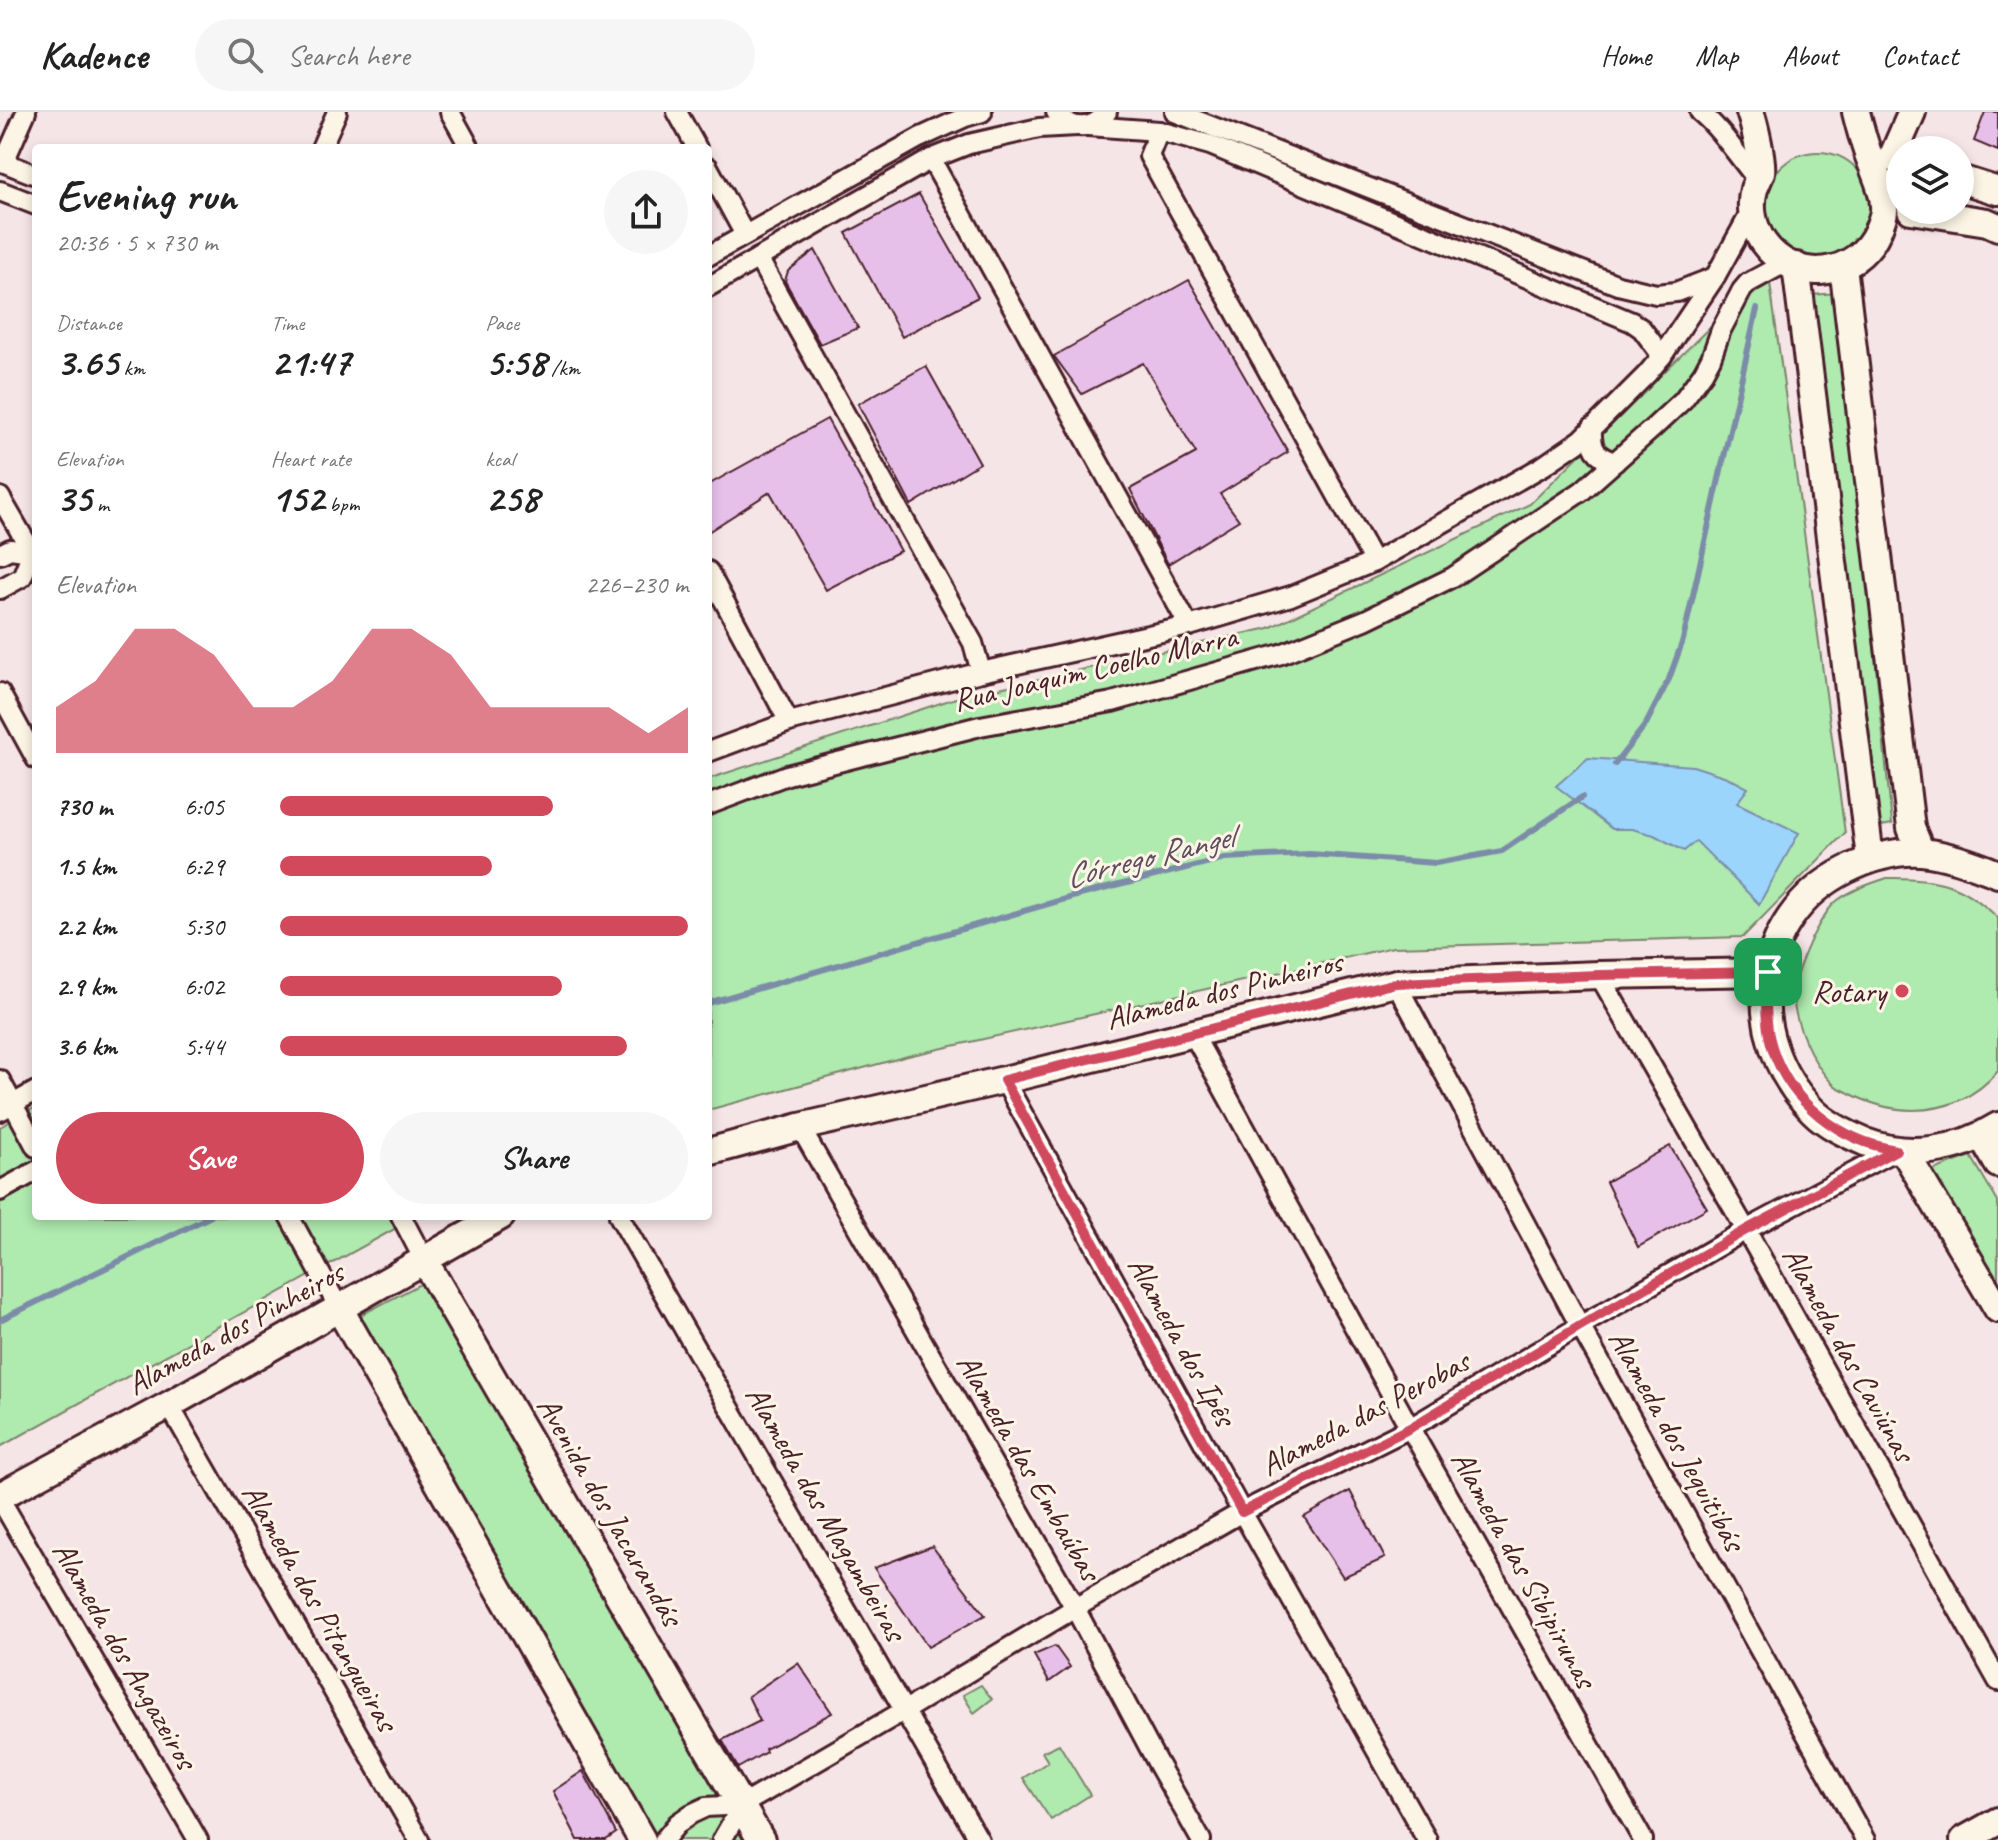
<!DOCTYPE html>
<meta charset="utf-8">
<style>
body{margin:0;font-family:Caveat,sans-serif;background:#f6f6f6;color:#222;height:100vh;display:flex;flex-direction:column;font-size:30px;white-space:nowrap}
*{box-sizing:border-box;margin:0}
p{font-size:26px;color:#767676}
.icon{flex:none;width:44px;height:44px;fill:none;stroke:currentColor;stroke-width:2;stroke-linecap:round;stroke-linejoin:round}
.map{position:relative;flex:1;overflow:hidden}
.side{position:absolute;left:32px;top:32px;width:680px;height:1076px;display:flex;flex-direction:column;background:#fff;border-radius:8px;box-shadow:0 4px 12px #0003}
.side>*{flex:none}
.controls{position:absolute;left:1886px;top:24px;display:grid;gap:16px}
.controls a{display:grid;place-items:center;width:88px;height:88px;border-radius:50%;background:#fff;box-shadow:0 4px 12px #0003;font-size:40px}
.pin{position:absolute;display:grid;place-items:center;width:68px;height:68px;color:#fff;margin:-34px;border-radius:16px;box-shadow:0 4px 12px #0006}
.round{display:grid;place-items:center;flex:none;width:84px;height:84px;border-radius:42px;background:#f6f6f6}
.overview{display:flex;align-items:center;justify-content:space-between;height:136px;padding:0 24px}
h1{font-size:44px;font-weight:800;line-height:60px}
.stats{display:grid;grid-template-columns:repeat(3,1fr);gap:12px;height:136px;padding:8px 24px}
.stats div{display:grid;align-content:center}
.stats b{font-size:40px;font-weight:800}
.stats small{font-size:22px;font-weight:400}
.stats p{font-size:22px}
.chart{height:224px;padding:16px 24px}
.chart p{display:flex;justify-content:space-between}
.chart svg{width:100%;height:144px;margin-top:8px;fill:#d1495b;opacity:.7}
.primary-button{display:flex;gap:16px;margin-top:auto;padding:16px 24px}
.primary-button a{flex:1;height:92px;border-radius:48px;background:#d1495b;color:#fff;font-size:32px;font-weight:800;line-height:92px;text-align:center}
.primary-button a+a{background:#f6f6f6;color:#222}
ul{padding:0 24px;list-style:none;font-size:26px}
li{display:grid;grid-template-columns:128px 96px 1fr;align-items:center;height:60px}
li i{height:20px;border-radius:10px;background:#d1495b}
header{display:flex;align-items:center;gap:48px;box-sizing:border-box;height:112px;padding:0 40px;background:#fff;border-bottom:2px solid #e0e0e0}
header strong{font-size:38px}
nav{display:flex;gap:44px;margin-inline-start:auto;font-size:28px}
.search{width:560px;height:72px;background:#f6f6f6;display:flex;align-items:center;gap:20px;box-sizing:border-box;padding:0 28px;border-radius:44px;color:#767676;font-size:30px}
.map>svg:first-child{display:block}
</style>
<header>
<strong>Kadence</strong>
<div class="search"><svg class="icon" aria-label="search" viewBox="0 0 24 24"><circle cx="10" cy="10" r="6"/><path d="M15 15l6 6"/></svg>Search here</div>
<nav><a>Home</a><a>Map</a><a>About</a><a>Contact</a></nav>
</header>
<div class="map">
<svg width="1998" height="1728" viewBox="0 0 1998 1728">
<rect width="100%" height="100%" fill="#f6e5e6"/>
<filter id="ink" filterUnits="userSpaceOnUse"><feTurbulence type="fractalNoise" baseFrequency=".0125" numOctaves="2"/><feDisplacementMap in="SourceGraphic" scale="16" xChannelSelector="R" yChannelSelector="G"/><feConvolveMatrix kernelMatrix="1 2 1 2 8 2 1 2 1" color-interpolation-filters="sRGB"/></filter>
<g filter="url(#ink)">
<!-- green -->
<g fill="#afeaaf" stroke="#7c846d" stroke-width="2">
<circle cx="1818" cy="93" r="53"/>
<polygon points="1770,171 1845,721 1743,825 1393,835 908,944 708,998 708,667 959,585 1269,516 1530,392 1722,203"/>
<polygon points="1838,181 1892,712 1868,717 1811,183"/>
<path d="M1887,766C1936,765 1962,771 1998,806V959C1976,985 1946,998 1913,998C1889,998 1870,992 1849,981C1844,978 1837,976 1833,972C1812,952 1789,902 1794,873C1797,857 1805,841 1811,827C1818,814 1828,795 1838,788C1853,777 1870,772 1887,766Z"/>
<polygon points="36,995 36,1104 418,1104 0,1335 0,1015"/>
<polygon points="1971,1044 1998,1090 1998,1172 1931,1059"/>
<polygon points="426,1169 743,1728 653,1728 355,1206"/>
<polygon points="981,1573 992,1587 974,1601 963,1583"/>
<polygon points="1059,1632 1090,1683 1051,1708 1023,1666 1048,1650 1042,1640"/>
</g>
<!-- water -->
<polygon fill="#9cd5fc" stroke="#7b8ca8" stroke-width="2" points="1588,646 1693,654 1727,665 1748,676 1737,691 1799,721 1759,792 1696,729 1684,739 1654,723 1632,717 1612,717 1556,674"/>
<g fill="none" stroke-linecap="round" stroke-linejoin="round">
<!-- stream -->
<g stroke="#7b8ca8" stroke-width="6">
<polyline points="1615,652 1646,612 1669,567 1683,528 1757,197"/>
<polyline points="708,891 1072,785 1225,746 1310,742 1436,751 1502,739 1582,685"/>
<polyline points="0,1208 211,1104"/>
</g>
</g>
<!-- building -->
<g fill="#e7c0ea" stroke="#4a1f2b" stroke-width="2">
<polygon points="1985,0 1998,0 1998,39 1974,29"/>
<polygon points="919,82 978,185 902,225 846,121"/>
<polygon points="815,138 858,216 820,232 785,169 788,159"/>
<polygon points="1189,168 1288,340 1220,382 1239,408 1168,452 1130,377 1196,341 1143,251 1082,282 1054,244"/>
<polygon points="926,254 980,351 911,393 858,292"/>
<polygon points="827,307 900,439 826,478 770,380 708,420 708,373"/>
<polygon points="1670,1034 1707,1096 1638,1135 1606,1070"/>
<polygon points="1350,1379 1385,1446 1343,1465 1304,1405"/>
<polygon points="932,1434 985,1503 928,1535 874,1456"/>
<polygon points="1055,1534 1070,1555 1049,1570 1034,1543"/>
<polygon points="798,1551 832,1601 765,1637 766,1640 738,1656 722,1628 760,1609 748,1584"/>
<polygon points="583,1659 616,1721 606,1728 578,1728 553,1679"/>
</g>
<g fill="none" stroke-linecap="round" stroke-linejoin="round">
<!-- street casing -->
<g stroke="#4a1f2b" stroke-width="24">
<g id="street">
<polyline points="450,0 470,36"/>
<polyline points="677,0 697,36"/>
<path d="M1056,0C1071,19 1092,19 1107,0"/>
<polyline points="1175,0 1618,173 1656,182 1676,180 1715,165"/>
<path d="M1700,0C1722,18 1738,45 1757,67"/>
<polyline points="1088,14 1159,19 1210,33 1632,210 1642,217 1662,244"/>
<polyline points="1159,19 1149,44 1374,450"/>
<polyline points="321,36 337,0"/>
<polyline points="931,47 1189,514"/>
<polyline points="0,49 36,63"/>
<polyline points="4,50 26,0"/>
<polyline points="708,55 745,123"/>
<polyline points="0,79 36,93"/>
<polyline points="708,144 919,26 965,5 982,0"/>
<polyline points="758,146 973,531 981,560"/>
<polyline points="708,175 931,47 969,32 1039,16 1077,14"/>
<path d="M1592,316C1591,336 1595,344 1615,350"/>
<polyline points="0,385 36,447"/>
<polyline points="0,442 10,437 32,440"/>
<polyline points="708,459 789,610"/>
<polyline points="0,477 22,465 32,440 36,437"/>
<polyline points="0,581 36,647"/>
<polyline points="708,640 789,610 981,560 1189,514 1291,484 1374,450 1543,354 1581,328 1647,262 1662,244 1715,165 1752,98"/>
<polyline points="708,693 787,663 980,614 1112,590 1281,542 1365,508 1453,465 1582,379 1653,316 1683,288 1703,261 1711,246 1721,218 1742,178 1748,171 1785,151"/>
<polyline points="1599,863 1746,1118 1998,1569"/>
<polyline points="1396,871 1580,1214 1865,1728"/>
<polyline points="1192,920 1410,1316 1643,1728"/>
<polyline points="0,968 36,1035"/>
<polyline points="1004,968 1242,1400 1427,1728"/>
<polyline points="0,999 36,979"/>
<polyline points="800,1015 1075,1496 1158,1652 1201,1728"/>
<polyline points="0,1079 36,1059"/>
<polyline points="289,1104 339,1196"/>
<polyline points="401,1104 424,1148"/>
<polyline points="619,1104 979,1728"/>
<polyline points="169,1293 419,1728"/>
<polyline points="0,1387 198,1728"/>
<polyline points="664,1728 678,1711 691,1702 706,1695 742,1693 905,1598 1075,1496 1242,1400 1410,1316 1580,1214 1746,1118 1896,1038"/>
<polyline points="722,1728 742,1693"/>
</g>
</g>
<!-- secondary casing -->
<g stroke="#4a1f2b" stroke-width="32">
<g id="secondary">
<path d="M1750,0C1754,11 1763,49 1761,60C1759,66 1756,72 1754,77C1749,95 1753,115 1763,130C1794,174 1857,166 1878,118C1881,110 1885,102 1884,94C1884,78 1875,62 1870,47C1864,32 1860,16 1856,0"/>
<polyline points="1892,46 1912,0"/>
<polyline points="1960,67 1998,79"/>
<polyline points="1911,98 1987,110 1998,115"/>
<polyline points="1796,154 1870,746"/>
<polyline points="1843,154 1911,716 1921,740"/>
<path d="M1998,762C1974,752 1949,743 1922,740C1896,738 1870,746 1846,758C1751,806 1740,925 1813,999C1827,1013 1846,1022 1865,1030C1909,1047 1958,1039 1998,1014"/>
<polyline points="1982,1024 1998,1052"/>
<polyline points="1904,1039 1998,1197"/>
<polyline points="708,1040 800,1015 1004,968 1396,871 1599,863 1768,860"/>
<polyline points="424,1148 761,1728"/>
<polyline points="339,1196 642,1728"/>
<polyline points="0,1384 169,1293 501,1104"/>
<polyline points="1964,1728 1998,1709"/>
</g>
</g>
<!-- street -->
<use href="#street" stroke="#fcf5e5" stroke-width="18"/>
<!-- secondary -->
<use href="#secondary" stroke="#fcf5e5" stroke-width="26"/>
</g>
</g>
<g fill="none" stroke-linecap="round" stroke-linejoin="round" filter="url(#ink)">
<!-- route casing -->
<g stroke="#fff" stroke-width="16">
<path id="route" d="M1768,860C1766,885 1764,910 1772,935C1789,990 1840,1029 1896,1038L1746,1118L1580,1214L1410,1316L1242,1400L1004,968L1396,871L1599,863Z"/>
</g>
<!-- route -->
<use href="#route" stroke="#d1495b" stroke-width="10"/>
</g>
<!-- markers -->
<circle fill="#d1495b" stroke="#fcf5e5" stroke-width="3" cx="1902" cy="879" r="8"/>
<g text-anchor="middle" dominant-baseline="central" stroke-width="6" stroke-linejoin="round" paint-order="stroke">
<!-- street labels -->
<g font-size="32" fill="#4a1f2b" stroke="#fcf5e5">
<text transform="translate(1095 556) rotate(-13)">Rua Joaquim Coelho Marra</text>
<text transform="translate(1224 878) rotate(-14)">Alameda dos Pinheiros</text>
<text transform="translate(235 1216) rotate(-29)">Alameda dos Pinheiros</text>
<text transform="translate(1182 1229) rotate(61)">Alameda dos Ipês</text>
<text transform="translate(1849 1242) rotate(61)">Alameda das Caviúnas</text>
<text transform="translate(1365 1301) rotate(-28)">Alameda das Perobas</text>
<text transform="translate(1677 1328) rotate(61)">Alameda dos Jequitibás</text>
<text transform="translate(1029 1355) rotate(60)">Alameda das Embaúbas</text>
<text transform="translate(610 1399) rotate(60)">Avenida dos Jacarandás</text>
<text transform="translate(826 1401) rotate(60)">Alameda das Magambeiras</text>
<text transform="translate(1524 1457) rotate(61)">Alameda das Sibipirunas</text>
<text transform="translate(320 1495) rotate(60)">Alameda das Pitangueiras</text>
<text transform="translate(125 1543) rotate(60)">Alameda dos Angazeiros</text>
</g>
<!-- poi labels -->
<g font-size="32" fill="#4a1f2b" stroke="#fcf5e5" text-anchor="end">
<text x="1886" y="879">Rotary</text>
</g>
<!-- water labels -->
<g font-size="34" font-style="italic" fill="#5e4c5f" stroke="#fcf5e5">
<text transform="translate(1149 744) rotate(-14)">Córrego Rangel</text>
</g>
</g>
</svg>
<div class="controls">
<a><svg class="icon" aria-label="layers" viewBox="0 0 24 24"><path d="M12 4l9 5-9 5-9-5zM3 14l9 5 9-5"/></svg></a>
</div>
<div class="pin" style="left:1768px;top:860px;background:#1e9e55"><svg class="icon" aria-label="arrive" viewBox="0 0 24 24"><path d="M6 21V4h12l-3 4 3 4H6"/></svg></div>
<section class="side">
<div class="overview"><div><h1>Evening run</h1><p>20:36 · 5 × 730 m</p></div><a class="round"><svg class="icon" aria-label="share" viewBox="0 0 24 24"><path d="M12 15V3M7 8l5-5 5 5M5 13v7h14v-7"/></svg></a></div>
<div class="stats">
<div><p>Distance</p><b>3.65<small> km</small></b></div>
<div><p>Time</p><b>21:47</b></div>
<div><p>Pace</p><b>5:58<small> /km</small></b></div>
</div>
<div class="stats">
<div><p>Elevation</p><b>35<small> m</small></b></div>
<div><p>Heart rate</p><b>152<small> bpm</small></b></div>
<div><p>kcal</p><b>258</b></div>
</div>
<div class="chart"><p><span>Elevation</span>226–230 m</p>
<svg viewBox="0 0 160 44" preserveAspectRatio="none"><path d="M0 44V30L10 22L20 6L30 6L40 14L50 30L60 30L70 22L80 6L90 6L100 14L110 30L120 30L130 30L140 30L150 38L160 30V44z"/></svg>
</div>
<ul>
<li><b>730 m</b>6:05<i style="width:67%"></i></li>
<li><b>1.5 km</b>6:29<i style="width:52%"></i></li>
<li><b>2.2 km</b>5:30<i style="width:100%"></i></li>
<li><b>2.9 km</b>6:02<i style="width:69%"></i></li>
<li><b>3.6 km</b>5:44<i style="width:85%"></i></li>
</ul>
<div class="primary-button"><a>Save</a><a>Share</a></div>
</section>
</div>
